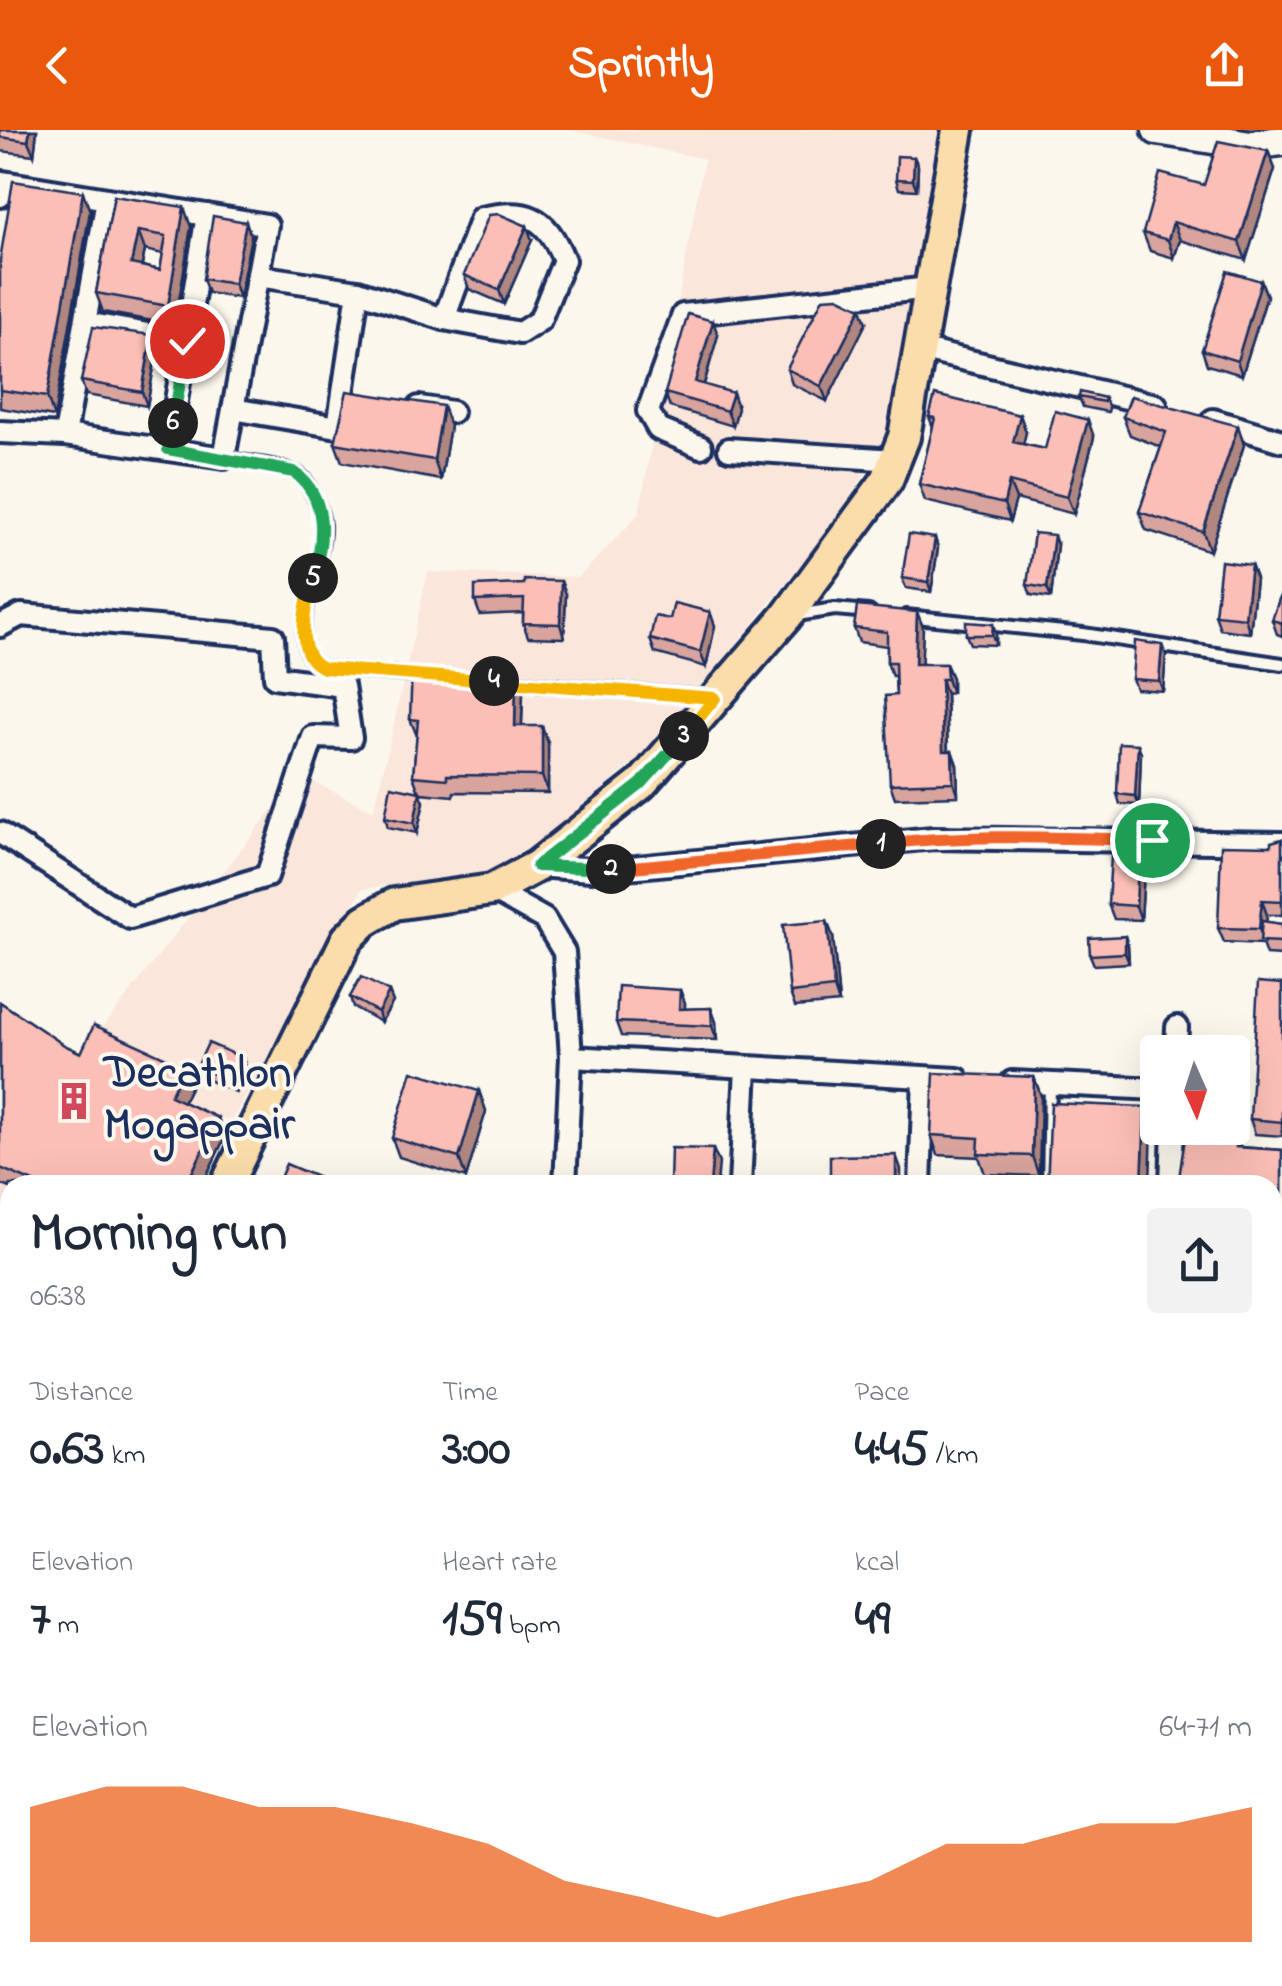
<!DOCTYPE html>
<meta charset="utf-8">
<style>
body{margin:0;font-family:"Indie Flower",sans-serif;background:#f2f2f3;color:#1f2937;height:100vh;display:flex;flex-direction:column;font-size:38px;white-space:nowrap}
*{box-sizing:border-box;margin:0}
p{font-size:32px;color:#747a83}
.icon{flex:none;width:55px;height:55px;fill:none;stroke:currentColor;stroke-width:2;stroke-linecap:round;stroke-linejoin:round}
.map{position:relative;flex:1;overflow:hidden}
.details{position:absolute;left:0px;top:1045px;width:1282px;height:812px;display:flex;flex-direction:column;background:#fff;border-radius:30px 30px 0 0;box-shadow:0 10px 40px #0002}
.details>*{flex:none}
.needle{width:65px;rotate:177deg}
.fabs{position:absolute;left:1140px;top:905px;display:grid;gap:20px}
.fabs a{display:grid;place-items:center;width:110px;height:110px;border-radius:10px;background:#fff;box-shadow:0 10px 40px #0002;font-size:50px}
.pin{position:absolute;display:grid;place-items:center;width:85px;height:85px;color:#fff;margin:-42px;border:5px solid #fff;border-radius:50%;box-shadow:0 2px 10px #0007}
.km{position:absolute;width:50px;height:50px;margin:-25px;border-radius:50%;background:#222;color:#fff;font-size:28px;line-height:50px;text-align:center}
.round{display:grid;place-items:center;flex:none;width:105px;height:105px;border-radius:10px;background:#f2f2f3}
.head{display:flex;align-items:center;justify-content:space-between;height:170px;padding:0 30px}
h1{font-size:55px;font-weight:700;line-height:75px}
.stats{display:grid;grid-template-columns:repeat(3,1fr);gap:15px;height:170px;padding:10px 30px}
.stats div{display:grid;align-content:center}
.stats b{font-size:50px;font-weight:700}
.stats small{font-size:28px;font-weight:400}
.stats p{font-size:28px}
.chart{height:280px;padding:20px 30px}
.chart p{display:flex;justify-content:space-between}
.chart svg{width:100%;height:180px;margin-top:10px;fill:#ea580c;opacity:.7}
header{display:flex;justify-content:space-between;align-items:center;height:130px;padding:0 30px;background:#ea580c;color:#fff;font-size:45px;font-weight:700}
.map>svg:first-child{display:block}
</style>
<header><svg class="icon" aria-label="back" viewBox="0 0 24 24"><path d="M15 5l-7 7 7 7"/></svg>Sprintly<svg class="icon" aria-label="share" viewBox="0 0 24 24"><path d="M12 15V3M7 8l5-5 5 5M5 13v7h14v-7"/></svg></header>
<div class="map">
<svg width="1282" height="1856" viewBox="0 0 1282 1856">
<rect width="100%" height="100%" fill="#fbf7ec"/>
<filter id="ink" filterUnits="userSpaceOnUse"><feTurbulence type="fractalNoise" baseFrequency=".01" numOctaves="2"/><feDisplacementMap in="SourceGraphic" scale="20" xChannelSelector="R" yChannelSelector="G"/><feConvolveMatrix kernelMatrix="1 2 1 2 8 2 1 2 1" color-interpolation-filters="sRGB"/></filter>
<g filter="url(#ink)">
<!-- built -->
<g fill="#fbe6dc">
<polygon points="570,0 947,0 892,300 835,392 662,607 510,741 362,759 231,992 79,928 299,645 374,681 428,442 579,447 639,384 704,29"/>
<polygon points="0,1054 10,1058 10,1425 0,1444"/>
<polygon points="0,1467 10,1564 10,1848 40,1848 40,1856 0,1856"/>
</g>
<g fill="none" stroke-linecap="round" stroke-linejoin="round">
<!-- lane casing -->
<g stroke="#1b2f5e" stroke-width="18">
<g id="lane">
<path d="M225,328C246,333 274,334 294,342C304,346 309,356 313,365C318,374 322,385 323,395C326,431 277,521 324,538L423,546"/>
<polyline points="797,485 835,479 869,482"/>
<polyline points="906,486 1083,504 1282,534"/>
<polyline points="510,552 707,567"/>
<polyline points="1048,1055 1050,954"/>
</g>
</g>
<!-- street casing -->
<g stroke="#1b2f5e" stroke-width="28">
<g id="street">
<polyline points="0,66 3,52 267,95 224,328 65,305 0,302"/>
<polyline points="258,146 358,161"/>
<polyline points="86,193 187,211"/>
<polyline points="919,219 1156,275"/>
<polyline points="419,277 452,282"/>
<path d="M233,279L338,297L358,161L444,189L520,203L540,190L564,130C545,84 527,79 481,88L444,189"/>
<polyline points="1213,290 1282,311"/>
<polyline points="65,305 107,70"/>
<polyline points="701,317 658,299 648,281 683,185 930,158"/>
<polyline points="168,319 207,85"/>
<polyline points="729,319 895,330"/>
<polyline points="0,496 21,485 273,507 275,547 343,556 351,608 313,607 267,746 130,788 0,703"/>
<polyline points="537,736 591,740 637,737 933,708 1282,713"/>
<polyline points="492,760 544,789 564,822 571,927 565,1055"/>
<polyline points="1176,922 1177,897"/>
<polyline points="571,927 958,949"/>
<polyline points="1012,952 1158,959"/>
<polyline points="740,1055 746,938"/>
<polyline points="920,1055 924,948"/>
<polyline points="1171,1055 1173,998"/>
<polyline points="1272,1357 1281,1273"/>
<polyline points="0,1618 10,1618"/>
<polyline points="54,1850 117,1856"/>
<polyline points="364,1856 365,1848"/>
<polyline points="640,1856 641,1848"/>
<polyline points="1227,1856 1228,1848"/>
</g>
</g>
<!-- secondary casing -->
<g stroke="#1b2f5e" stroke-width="35">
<polyline id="secondary" points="1157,0 1250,15 1282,11"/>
</g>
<!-- primary casing -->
<g stroke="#1b2f5e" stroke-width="38">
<g id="primary">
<polyline points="226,1055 347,809 365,791 394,774 492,760 537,736 641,654 786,487 887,350 904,307 958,0"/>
<polyline points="54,1848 55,1856"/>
</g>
</g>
<!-- lane -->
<use href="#lane" stroke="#fbf7ec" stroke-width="10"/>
<!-- street -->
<use href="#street" stroke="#fbf7ec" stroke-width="20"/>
<!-- secondary -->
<use href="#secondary" stroke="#fbf7ec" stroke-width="28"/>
<!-- primary -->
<use href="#primary" stroke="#fbddab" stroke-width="30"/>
</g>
<!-- wall -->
<g fill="#d8a49d" stroke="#1b2f5e" stroke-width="2.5" fill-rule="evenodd">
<polygon points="0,0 37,0 34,25 0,21"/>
<polygon points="1268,21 1275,39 1246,130 1180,110 1174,128 1150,121 1143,103 1204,55"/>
<polygon points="914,27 918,36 917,60 899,59 896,49"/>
<path d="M114,66L191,97L175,195L103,182L96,163ZM145,120L163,124L160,140L142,136Z"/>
<polygon points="90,81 54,287 0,278 0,130"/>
<polygon points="246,92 251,106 239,168 208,163 203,149"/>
<polygon points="532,110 504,174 469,159 464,145"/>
<polygon points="1261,151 1267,166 1242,245 1207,235 1202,220"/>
<polygon points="866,193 827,271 792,254 787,239"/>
<polygon points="718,205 704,255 733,263 738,278 733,296 670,277 665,263"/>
<polygon points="157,220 147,276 86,265 81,251"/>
<polygon points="1079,267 1105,268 1109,278 1108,282 1083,277"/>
<polygon points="1020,285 1026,302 1023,314 1045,319 1094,307 1074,384 1016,369 1010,391 925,371 919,354 933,297 929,287"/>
<polygon points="1123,287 1238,296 1244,315 1210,421 1146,400 1139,382 1161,317 1130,305"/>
<polygon points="450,296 441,350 342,332 335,313"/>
<polygon points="935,408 938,418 931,462 906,458 902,448"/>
<polygon points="1057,415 1051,468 1031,465 1027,455"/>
<polygon points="1251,435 1256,449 1250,503 1220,499 1215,485"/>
<polygon points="1282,461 1282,506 1277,504 1272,490"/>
<polygon points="566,464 564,508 528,507 523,493 523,483 480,485 475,471"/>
<polygon points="710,482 715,496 706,537 655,523 650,509 670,489"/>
<polygon points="923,497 921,534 946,534 952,548 952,563 946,564 948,621 952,621 957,635 958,666 895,668 890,654 896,565 895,546 892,546 887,532 887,516 859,512 854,498"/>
<polygon points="996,504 996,515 970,514 966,505"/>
<polygon points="1166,525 1163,561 1136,559 1132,549"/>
<polygon points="516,545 523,562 522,596 548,613 548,663 454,662 453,666 420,663 424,672 417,703 388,697 385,687 419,662 413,646 417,606 410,589"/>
<polygon points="1141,623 1139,675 1120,674 1117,664"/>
<polygon points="1282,709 1282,785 1267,785 1266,792 1282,794 1282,826 1266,825 1262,814 1224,812 1218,798 1271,716"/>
<polygon points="1145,725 1141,790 1114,789 1108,774"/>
<polygon points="833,806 839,873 795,877 790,863"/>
<polygon points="1125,806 1128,816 1129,833 1094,835 1090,825"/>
<polygon points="1282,854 1282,1006 1255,1004 1250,989"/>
<polygon points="680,860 685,873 685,879 711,878 716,892 717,910 621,906 616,892"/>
<polygon points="389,862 393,872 381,892 353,877 350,867"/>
<polygon points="0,872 64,915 81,923 191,955 183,972 218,988 225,1007 202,1055 10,1055 10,1058 0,1054"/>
<polygon points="243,928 246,938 236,962 201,947 197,937"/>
<polygon points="1034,947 1041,966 1039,1046 985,1044 979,1027 938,1025 931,1005"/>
<polygon points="479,961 486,981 466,1048 399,1027 392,1008"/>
<polygon points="1186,1001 1237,1010 1240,1017 1282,1020 1282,1141 1272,1140 1272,1055"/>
<polygon points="1272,1738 1282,1739 1282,1788 1272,1787"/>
<polygon points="1272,1810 1282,1811 1282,1852 1242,1849 1272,1848"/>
<polygon points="531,1848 611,1848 610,1856 534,1856"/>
<polygon points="857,1848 855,1856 792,1856 790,1850"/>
</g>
<!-- shaded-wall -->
<g fill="#b08680" stroke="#1b2f5e" stroke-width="2.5">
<polygon points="30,0 37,0 34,25 28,11"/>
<polygon points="1268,21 1275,39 1246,130 1239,112"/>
<polygon points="914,27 918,36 917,60 913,50"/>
<polygon points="83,62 90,81 54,287 47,267"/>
<polygon points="184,77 191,97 175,195 168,176"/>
<polygon points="246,92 251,106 239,168 234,154"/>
<polygon points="1173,92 1180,110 1174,128 1168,110"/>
<polygon points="527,96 532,110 504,174 499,160"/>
<polygon points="138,101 145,120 138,153 131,134"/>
<polygon points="1261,151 1267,166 1242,245 1237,231"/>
<polygon points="861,178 866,193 827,271 821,256"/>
<polygon points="713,191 718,205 700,267 695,252"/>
<polygon points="152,205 157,220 147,276 142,262"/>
<polygon points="733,263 738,278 733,296 727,281"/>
<polygon points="443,276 450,296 441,350 434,330"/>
<polygon points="1020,285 1026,302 1020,329 1013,312"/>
<polygon points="1088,290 1094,307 1074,384 1067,367"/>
<polygon points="1238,296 1244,315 1210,421 1203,402"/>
<polygon points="1009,352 1016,369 1010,391 1004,374"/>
<polygon points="1054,405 1057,415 1051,468 1047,458"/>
<polygon points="935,408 938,418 931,462 928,452"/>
<polygon points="1251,435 1256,449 1250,503 1245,488"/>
<polygon points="561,451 566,464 564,508 560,494"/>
<polygon points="710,482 715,496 706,537 700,522"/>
<polygon points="917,482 923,497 921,548 915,534"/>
<polygon points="993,494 996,504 996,515 992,505"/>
<polygon points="1162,515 1166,525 1163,561 1159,551"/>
<polygon points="946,534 952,548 952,563 947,549"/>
<polygon points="516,545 523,562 521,613 515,596"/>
<polygon points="941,549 946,564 948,635 943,621"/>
<polygon points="542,596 548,613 548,663 542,646"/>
<polygon points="1138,614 1141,623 1139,675 1135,666"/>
<polygon points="952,621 957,635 958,666 953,652"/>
<polygon points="420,662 424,672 417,703 414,693"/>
<polygon points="1139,710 1145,725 1141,790 1136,776"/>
<polygon points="1262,770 1267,785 1264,811 1259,799"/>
<polygon points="827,791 833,806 839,873 834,858"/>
<polygon points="1125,806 1128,816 1129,833 1125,823"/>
<polygon points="680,860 685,873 684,893 679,879"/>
<polygon points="389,862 393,872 381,892 378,882"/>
<polygon points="711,878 716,892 717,910 712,896"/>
<polygon points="243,928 246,938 236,962 232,952"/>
<polygon points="184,936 191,955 177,985 170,966"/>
<polygon points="1034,947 1041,966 1039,1046 1032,1026"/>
<polygon points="479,961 486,981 466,1048 459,1028"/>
<polygon points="1145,977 1152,996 1150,1055 1142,1055"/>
<polygon points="218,988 225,1007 202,1055 186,1055"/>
<polygon points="713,1019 719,1033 717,1055 710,1055"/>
<polygon points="896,1025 901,1039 901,1055 898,1055 896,1049"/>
<polygon points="2,1492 7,1507 0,1514 0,1494"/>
<polygon points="604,1848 611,1848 610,1856 603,1856"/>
<polygon points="721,1848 726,1848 726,1856 719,1856"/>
<polygon points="846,1848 857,1848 855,1856 844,1856"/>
<polygon points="1008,1848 1016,1848 1014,1856 1005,1856"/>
</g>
<!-- building -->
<g fill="#fbbfb7" stroke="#1b2f5e" stroke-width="2.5" fill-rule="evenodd">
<polygon points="0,0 30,0 28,11 0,7"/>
<polygon points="1218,11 1268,21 1239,112 1173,92 1168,110 1143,103 1160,43 1204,55"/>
<polygon points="897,26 914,27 913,50 896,49"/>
<polygon points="13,51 83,62 47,267 0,260 0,130"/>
<path d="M114,66L184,77L168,176L96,163ZM138,101L166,106L160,140L131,134Z"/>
<polygon points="499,84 527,96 499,160 464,145 489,85"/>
<polygon points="213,86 246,92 234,154 203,149"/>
<polygon points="1227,141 1261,151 1237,231 1202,220"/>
<polygon points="838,167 861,178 821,256 787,239 823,168"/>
<polygon points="688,184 713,191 695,252 733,263 727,281 665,263"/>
<polygon points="93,197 152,205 142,262 81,251"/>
<polygon points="347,261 443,276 434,330 335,313"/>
<polygon points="1080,262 1105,268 1104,272 1079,267"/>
<polygon points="935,265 1020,285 1013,312 1045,319 1055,281 1088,290 1067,367 1009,352 1004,374 919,354 935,288 929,287"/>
<polygon points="1131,266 1238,296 1203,402 1139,382 1166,302 1123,287"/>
<polygon points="1034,403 1054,405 1047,458 1027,455"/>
<polygon points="909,404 935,408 928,452 902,448"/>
<polygon points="1221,431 1251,435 1245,488 1215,485"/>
<polygon points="524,450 561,451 560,494 523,493 524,469 475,471 475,456 524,454"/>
<polygon points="1282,461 1282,493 1272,490"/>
<polygon points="674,473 710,482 700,522 650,509 655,486 670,489"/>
<polygon points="857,476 917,482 915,534 946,534 947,549 941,549 943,621 952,621 953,652 890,654 885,566 896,565 895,532 887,532 887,502 854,498"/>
<polygon points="966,492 993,494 992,505 966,505"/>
<polygon points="1135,511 1162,515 1159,551 1132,549"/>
<polygon points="412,538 516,545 515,596 542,596 542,646 447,645 447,649 413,646 418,590 410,589"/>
<polygon points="1119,613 1138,614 1135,666 1117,664"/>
<polygon points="391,656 420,662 414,693 385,687"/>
<polygon points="1282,709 1282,771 1262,770 1259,799 1218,798 1221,715 1271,716 1271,712"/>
<polygon points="1112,710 1139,710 1136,776 1108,774"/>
<polygon points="827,791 834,858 790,863 783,795"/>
<polygon points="1262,791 1282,794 1282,812 1260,811"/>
<polygon points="1125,806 1125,823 1090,825 1089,808"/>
<polygon points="361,847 389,862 378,882 350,867"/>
<polygon points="1258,852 1282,854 1282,992 1250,989"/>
<polygon points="618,856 680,860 679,879 711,878 712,896 616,892"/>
<polygon points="0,872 64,915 81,923 94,895 184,936 170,966 218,988 186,1055 40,1055 0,1038"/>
<polygon points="208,913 243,928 232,952 197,937"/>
<polygon points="412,941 479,961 459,1028 392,1008"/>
<polygon points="934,943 1034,947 1032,1026 978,1024 979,1008 931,1005"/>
<polygon points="1051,973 1145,977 1142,1055 1047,1055"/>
<polygon points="1186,1001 1237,1010 1236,1017 1282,1020 1282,1125 1272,1124 1272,1055 1178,1055"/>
<polygon points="671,1018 713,1019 710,1055 670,1055"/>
<polygon points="896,1025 896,1049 891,1049 890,1055 830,1055 830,1026"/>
<polygon points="286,1034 336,1055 277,1055"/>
<polygon points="1272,1738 1282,1739 1282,1774 1272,1773"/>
<polygon points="1272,1810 1282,1811 1282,1837 1272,1836"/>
<polygon points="531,1848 604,1848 603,1856"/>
<polygon points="677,1848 721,1848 719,1856 675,1856"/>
<polygon points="791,1848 846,1848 844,1856 813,1856 790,1850"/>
<polygon points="922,1848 1008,1848 1005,1856 920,1856"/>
</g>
</g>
<g fill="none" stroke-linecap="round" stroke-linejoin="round" filter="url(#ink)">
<!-- split-1 casing -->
<g stroke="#fff" stroke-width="20">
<path id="split-1" d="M881,714C971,703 1061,708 1152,710"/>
</g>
<!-- split-2 casing -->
<g stroke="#fff" stroke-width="20">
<polyline id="split-2" points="611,739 881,714"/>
</g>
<!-- split-3 casing -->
<g stroke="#fff" stroke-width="20">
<polyline id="split-3" points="611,739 537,736 641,654 684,606"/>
</g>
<!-- split-4 casing -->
<g stroke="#fff" stroke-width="20">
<polyline id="split-4" points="494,551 715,568 684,606"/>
</g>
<!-- split-5 casing -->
<g stroke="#fff" stroke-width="20">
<path id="split-5" d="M313,448C305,475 292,526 324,538L494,551"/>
</g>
<!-- split-6 casing -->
<g stroke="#fff" stroke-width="20">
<path id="split-6" d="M173,293L168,319L294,342C329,368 324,411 313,448"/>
</g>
<!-- split-7 casing -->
<g stroke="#fff" stroke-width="20">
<polyline id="split-7" points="173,293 187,211"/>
</g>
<!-- split-1 -->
<use href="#split-1" stroke="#f0652b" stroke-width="12"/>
<!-- split-2 -->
<use href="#split-2" stroke="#f0652b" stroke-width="12"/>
<!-- split-3 -->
<use href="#split-3" stroke="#22a559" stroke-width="12"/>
<!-- split-4 -->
<use href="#split-4" stroke="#f5b400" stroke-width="12"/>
<!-- split-5 -->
<use href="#split-5" stroke="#f5b400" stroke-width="12"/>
<!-- split-6 -->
<use href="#split-6" stroke="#22a559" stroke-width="12"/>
<!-- split-7 -->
<use href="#split-7" stroke="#22a559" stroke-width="12"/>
</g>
<!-- icons -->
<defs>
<g id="building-bare" transform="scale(3)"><path d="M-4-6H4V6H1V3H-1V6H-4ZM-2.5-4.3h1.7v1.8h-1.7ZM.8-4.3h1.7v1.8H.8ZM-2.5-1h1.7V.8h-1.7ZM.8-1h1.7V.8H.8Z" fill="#d1495b" stroke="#fbf7ec" stroke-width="2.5" paint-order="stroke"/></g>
</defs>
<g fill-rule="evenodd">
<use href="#building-bare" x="74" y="971"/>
</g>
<g text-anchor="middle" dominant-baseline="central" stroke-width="8" stroke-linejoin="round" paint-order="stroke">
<!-- poi labels -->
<g font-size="45" font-weight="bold" fill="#1b2f5e" stroke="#fbf7ec" text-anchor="start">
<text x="104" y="945">Decathlon<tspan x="104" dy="52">Mogappair</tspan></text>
</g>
</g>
</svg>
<div class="fabs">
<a><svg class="needle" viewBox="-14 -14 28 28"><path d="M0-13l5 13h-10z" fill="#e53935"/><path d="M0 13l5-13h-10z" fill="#747a83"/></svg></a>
</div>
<div class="pin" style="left:1152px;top:710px;background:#1e9e55"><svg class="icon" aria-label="arrive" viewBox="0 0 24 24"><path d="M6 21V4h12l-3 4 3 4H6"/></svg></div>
<div class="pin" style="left:187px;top:211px;background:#d93025"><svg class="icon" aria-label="check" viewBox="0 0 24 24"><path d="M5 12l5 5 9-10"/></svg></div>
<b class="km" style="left:881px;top:714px">1</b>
<b class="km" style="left:611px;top:739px">2</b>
<b class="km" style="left:684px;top:606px">3</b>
<b class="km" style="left:494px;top:551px">4</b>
<b class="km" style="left:313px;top:448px">5</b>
<b class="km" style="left:173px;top:293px">6</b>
<section class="details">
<div class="head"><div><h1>Morning run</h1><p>06:38</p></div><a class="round"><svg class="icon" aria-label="share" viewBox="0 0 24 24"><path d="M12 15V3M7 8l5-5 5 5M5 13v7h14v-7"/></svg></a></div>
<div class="stats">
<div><p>Distance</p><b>0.63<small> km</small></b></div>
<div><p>Time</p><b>3:00</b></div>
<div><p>Pace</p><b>4:45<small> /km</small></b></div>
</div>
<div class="stats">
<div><p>Elevation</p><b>7<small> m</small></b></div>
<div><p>Heart rate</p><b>159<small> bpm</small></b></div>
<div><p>kcal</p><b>49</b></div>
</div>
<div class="chart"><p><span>Elevation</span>64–71 m</p>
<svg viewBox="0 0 160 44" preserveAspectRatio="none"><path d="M0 44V11L10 6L20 6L30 11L40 11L50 15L60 20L70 29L80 33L90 38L100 33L110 29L120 20L130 20L140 15L150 15L160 11V44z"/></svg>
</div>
</section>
</div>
